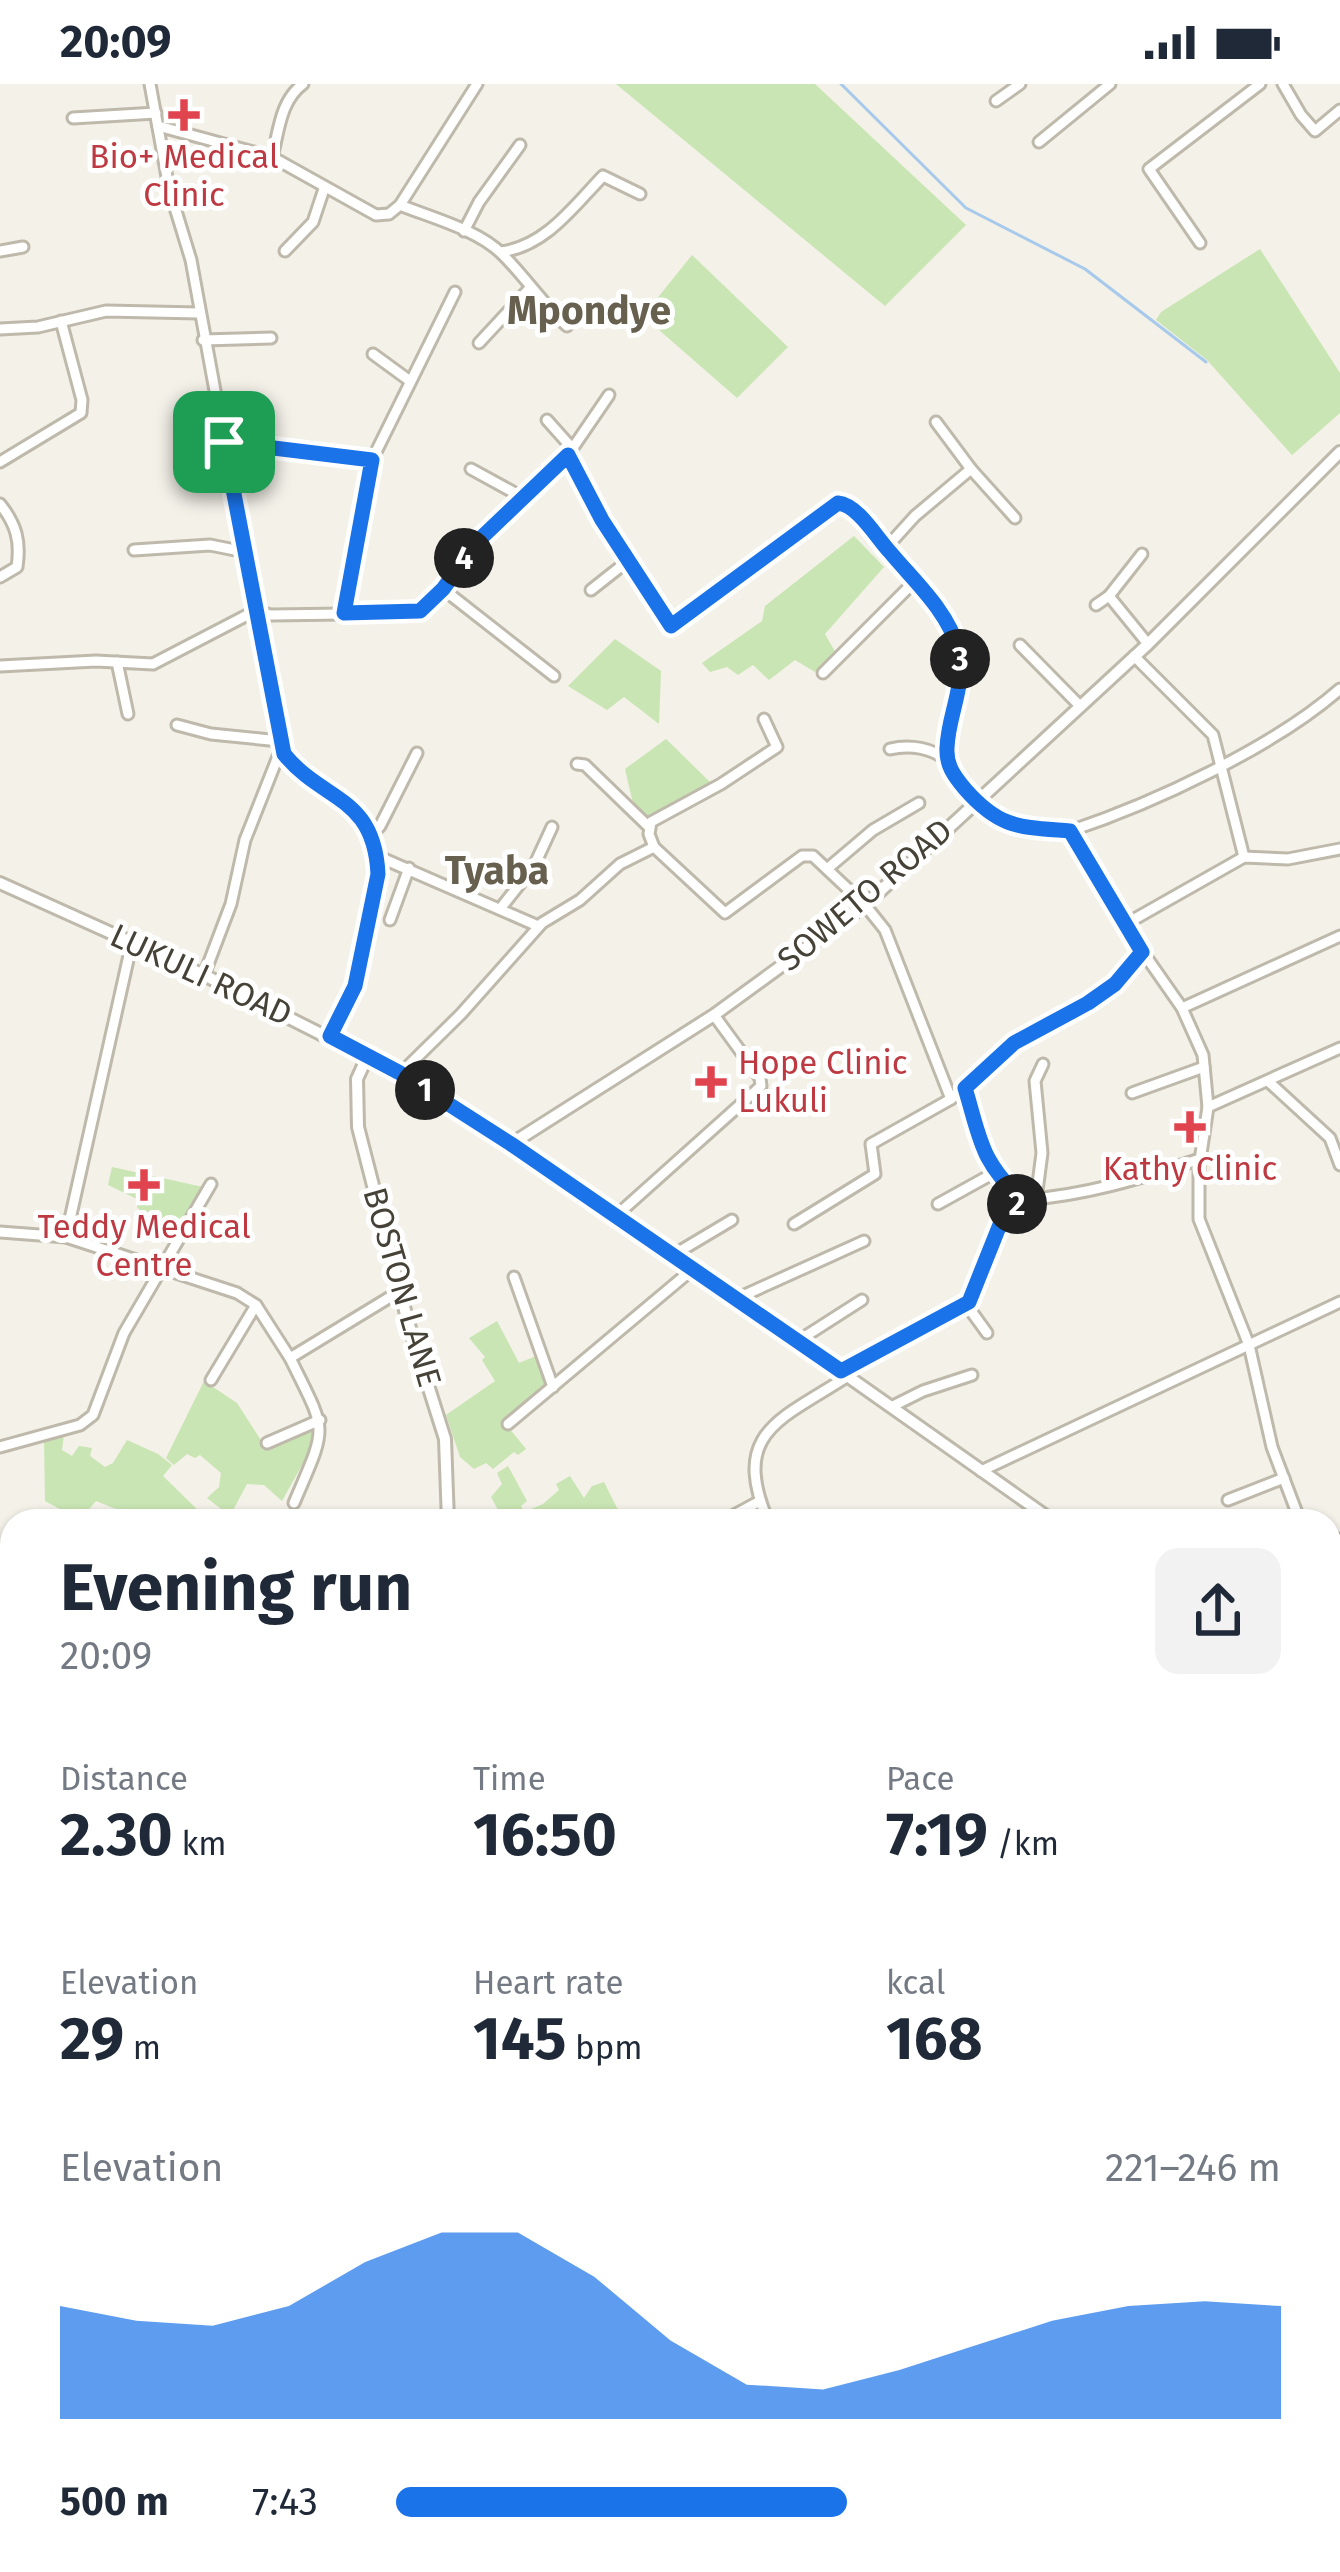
<!DOCTYPE html>
<meta charset="utf-8">
<style>
body{margin:0;font-family:"Fira Sans",sans-serif;background:#f2f2f3;color:#1f2937;height:100vh;display:flex;flex-direction:column;font-size:45px;white-space:nowrap}
*{box-sizing:border-box;margin:0}
p{font-size:39px;color:#747a83}
.icon{flex:none;width:66px;height:66px;fill:none;stroke:currentColor;stroke-width:2;stroke-linecap:round;stroke-linejoin:round}
.map{position:relative;flex:1;overflow:hidden}
.side{position:absolute;left:0px;top:1425px;width:1341px;height:1065px;display:flex;flex-direction:column;background:#fff;border-radius:36px 36px 0 0;box-shadow:0 3px 9px #0004}
.side>*{flex:none}
.pin{position:absolute;display:grid;place-items:center;width:102px;height:102px;color:#fff;margin:-51px;border-radius:24px;box-shadow:0 6px 18px #0006}
.km{position:absolute;width:60px;height:60px;margin:-30px;border-radius:50%;background:#222;color:#fff;font-size:33px;line-height:60px;text-align:center}
.round{display:grid;place-items:center;flex:none;width:126px;height:126px;border-radius:24px;background:#f2f2f3}
.summary{display:flex;align-items:center;justify-content:space-between;height:204px;padding:0 60px}
h1{font-size:66px;font-weight:700;line-height:90px}
.stats{display:grid;grid-template-columns:repeat(3,1fr);gap:18px;height:204px;padding:12px 60px}
.stats div{display:grid;align-content:center}
.stats b{font-size:60px;font-weight:700}
.stats small{font-size:33px;font-weight:400}
.stats p{font-size:33px}
.chart{height:336px;padding:24px 60px}
.chart p{display:flex;justify-content:space-between}
.chart svg{width:100%;height:216px;margin-top:12px;fill:#1a73e8;opacity:.7}
ul{padding:0 60px;list-style:none;font-size:39px}
li{display:grid;grid-template-columns:192px 144px 1fr;align-items:center;height:90px}
li i{height:30px;border-radius:15px;background:#1a73e8}
.status{display:flex;justify-content:space-between;align-items:center;height:84px;padding:0 60px;background:#fff;direction:ltr}
.status svg{height:33px;fill:currentColor}
.map>svg:first-child{display:block}
</style>
<div class="status"><b>20:09</b><svg viewBox="0 0 49 12"><path d="M0 12V9h3v3zM5 12V6h3v6zM10 12V3h3v9zM15 12V0h3v12zM26 1h20v11H26zM47 4h2v5h-2z"/></svg></div>
<div class="map">
<svg width="1340" height="2488" viewBox="0 0 1340 2488">
<rect width="100%" height="100%" fill="#f3f1e8"/>
<!-- green -->
<g fill="#c9e5b3">
<polygon points="616,0 815,0 966,141 885,222"/>
<polygon points="1260,165 1340,289 1340,329 1292,371 1207,276 1156,236 1161,228"/>
<polygon points="692,171 788,263 737,314 643,232"/>
<polygon points="854,452 884,483 825,550 837,571 815,588 795,576 769,596 753,581 738,591 727,583 710,588 702,579 762,537 765,522"/>
<polygon points="615,555 661,587 659,640 624,613 607,626 568,602"/>
<polygon points="666,655 713,701 646,739 632,715 625,685"/>
<polygon points="112,1083 203,1103 170,1158 137,1123 137,1115 108,1101"/>
<polygon points="497,1237 519,1279 536,1272 548,1305 505,1339 526,1365 518,1371 514,1368 493,1385 486,1379 474,1385 460,1373 446,1331 495,1297 482,1276 485,1273 469,1254"/>
<polygon points="204,1297 237,1319 266,1364 314,1346 317,1354 282,1417 264,1401 247,1400 230,1432 207,1414 219,1403 221,1389 200,1371 195,1374 187,1370 174,1381 166,1374"/>
<polygon points="64,1350 62,1366 72,1372 79,1362 92,1364 90,1372 105,1383 113,1379 127,1356 158,1370 172,1381 163,1392 209,1437 127,1437 128,1430 96,1417 80,1436 45,1417 44,1354"/>
<polygon points="508,1382 527,1417 521,1422 524,1428 543,1420 559,1406 556,1400 570,1392 584,1414 592,1402 604,1398 617,1424 629,1434 616,1437 606,1428 593,1437 504,1437 491,1413 502,1400 497,1389"/>
</g>
<g fill="none" stroke-linecap="round" stroke-linejoin="round">
<!-- stream -->
<polyline stroke="#a7c9ec" stroke-width="3" points="841,0 966,124 1085,185 1206,278"/>
<!-- minor casing -->
<g stroke="#beb9ab" stroke-width="15">
<g id="minor">
<path d="M150,0L169,104L191,176L280,661C299,714 374,698 378,790L355,902L330,952"/>
<polyline points="1283,0 1301,31 1315,47 1340,26"/>
<polyline points="996,17 1020,0"/>
<polyline points="73,34 156,29"/>
<path d="M158,42L272,73L376,131L389,130L400,121C432,134 479,146 503,171C526,194 543,220 567,242"/>
<polyline points="1039,58 1110,0"/>
<path d="M272,73C279,47 280,17 303,0"/>
<polyline points="400,121 477,0"/>
<polyline points="464,147 479,118 520,61"/>
<polyline points="1200,159 1149,85 1260,0"/>
<polyline points="0,167 23,163"/>
<polyline points="285,167 313,138 324,105"/>
<path d="M501,168C546,162 574,122 603,92L640,110"/>
<polyline points="0,245 38,243 106,227 199,229"/>
<polyline points="203,256 271,254"/>
<polyline points="479,259 529,205"/>
<polyline points="373,270 410,297"/>
<polyline points="547,336 572,364"/>
<polyline points="936,338 971,385"/>
<polyline points="224,358 372,376"/>
<polyline points="568,371 609,311"/>
<polyline points="0,378 81,329 82,316 61,237"/>
<polyline points="471,385 524,414"/>
<path d="M0,420C16,440 21,457 17,483L0,493"/>
<polyline points="886,464 915,432 971,385 1015,434"/>
<polyline points="134,466 210,461 245,468"/>
<path d="M443,505L479,456L568,371L602,436L671,542L838,419L851,423C884,462 943,514 957,562C967,597 950,628 947,663C945,680 953,691 964,704C999,745 1019,743 1070,747L1124,841L1182,924L1203,971L1208,1023L1199,1083V1135L1249,1261L1272,1363L1300,1437"/>
<polyline points="591,506 629,476"/>
<polyline points="1109,512 1142,470"/>
<polyline points="1096,521 1109,512 1148,560"/>
<polyline points="344,528 372,376 455,208"/>
<polyline points="1020,561 1080,622"/>
<polyline points="1134,572 1213,651 1244,773"/>
<polyline points="117,578 128,630"/>
<polyline points="0,582 96,577 153,580 255,527 271,531 417,529 443,505 554,592"/>
<polyline points="823,589 915,497"/>
<polyline points="764,635 777,663 721,700 651,738 649,750 654,763 725,829 802,772 813,772 865,821 885,846 951,1015"/>
<polyline points="177,641 211,650 280,657"/>
<path d="M890,665C910,660 932,664 948,677"/>
<polyline points="577,680 585,681 649,743"/>
<path d="M1070,747C1154,719 1274,663 1340,605"/>
<polyline points="371,752 380,742 417,669"/>
<polyline points="377,772 538,842"/>
<polyline points="827,785 873,746 919,719"/>
<polyline points="500,825 534,782 552,743"/>
<polyline points="390,836 409,784"/>
<polyline points="1124,841 1244,773 1288,775 1340,765"/>
<polyline points="204,891 231,820 245,756 281,665"/>
<polyline points="1182,924 1340,852"/>
<polyline points="400,990 461,930 542,839 580,816 620,780 654,763"/>
<polyline points="1269,998 1330,1054 1340,1081"/>
<path d="M965,1003C981,1057 980,1076 1022,1116"/>
<polyline points="1132,1009 1204,983"/>
<polyline points="1208,1023 1340,964"/>
<polyline points="1036,1115 1042,1069 1035,997 1043,980"/>
<polyline points="938,1120 994,1089"/>
<polyline points="617,1131 761,1002 760,994 714,931"/>
<polyline points="794,1140 875,1090 871,1060 951,1015 1014,959 1103,909 1142,867"/>
<polyline points="0,1148 66,1153 237,1209 256,1221 290,1274 400,1207"/>
<polyline points="66,1153 132,858"/>
<polyline points="675,1170 732,1136"/>
<polyline points="514,1193 553,1303"/>
<polyline points="738,1214 864,1157"/>
<polyline points="966,1220 987,1249"/>
<polyline points="798,1257 862,1216"/>
<path d="M290,1274C328,1351 328,1339 294,1419"/>
<path d="M841,1287L969,1218L1001,1138L1022,1116C1084,1112 1142,1094 1200,1075"/>
<polyline points="211,1296 256,1221"/>
<polyline points="891,1323 923,1307 972,1291"/>
<polyline points="508,1340 694,1184"/>
<polyline points="267,1359 320,1336"/>
<polyline points="0,1363 80,1341 93,1331 124,1249 211,1100"/>
<polyline points="981,1387 1340,1218"/>
<polyline points="1228,1416 1284,1394"/>
<polyline points="723,1437 760,1417"/>
<path d="M768,1437C730,1347 781,1336 848,1292"/>
<polyline points="1329,1461 1340,1455"/>
<polyline points="0,1526 12,1520"/>
<polyline points="1329,1543 1340,1538"/>
<polyline points="1329,1591 1340,1582"/>
<polyline points="1329,1667 1340,1654"/>
<polyline points="0,1741 12,1754"/>
<polyline points="1329,1841 1340,1832"/>
<polyline points="1336,1949 1336,2034"/>
<polyline points="0,1957 12,1943"/>
<polyline points="0,1961 12,1965"/>
<polyline points="0,2008 12,2013"/>
<polyline points="1329,2029 1336,2034 1340,2048"/>
<polyline points="0,2097 12,2099"/>
<polyline points="1329,2132 1340,2133"/>
<polyline points="1329,2274 1340,2277"/>
<polyline points="0,2323 12,2324"/>
<polyline points="0,2442 12,2396"/>
<polyline points="1329,2449 1340,2448"/>
<polyline points="279,2478 289,2488"/>
<polyline points="848,2478 851,2488"/>
<polyline points="1041,2478 1045,2488"/>
<polyline points="1152,2478 1152,2488"/>
<polyline points="1273,2478 1274,2488"/>
<polyline points="176,2488 184,2478"/>
<polyline points="404,2488 410,2478"/>
<polyline points="763,2488 776,2478"/>
</g>
</g>
<!-- tertiary casing -->
<g stroke="#beb9ab" stroke-width="16">
<g id="tertiary">
<polyline points="0,799 204,891 400,990 694,1184 1053,1437"/>
<polyline points="368,971 357,995 358,1043 408,1238 445,1355 448,1437"/>
<polyline points="511,1060 714,931 865,821 1148,560 1340,368"/>
<polyline points="1329,1634 1340,1642"/>
<polyline points="703,2478 706,2488"/>
</g>
</g>
<!-- minor -->
<use href="#minor" stroke="#fff" stroke-width="9"/>
<!-- tertiary -->
<use href="#tertiary" stroke="#fff" stroke-width="10"/>
</g>
<g fill="none" stroke-linecap="round" stroke-linejoin="round">
<!-- route casing -->
<g stroke="#fff" stroke-width="24">
<path id="route" d="M224,358L372,376L344,529L420,527L443,505L479,456L568,371L602,436L671,542L838,419C858,421 876,453 890,468C914,497 948,527 958,565C967,600 948,630 947,664C946,681 954,692 965,705C1000,745 1020,743 1070,747L1142,868L1115,900L1088,919L1014,959L965,1004C981,1057 980,1076 1022,1116L1001,1138L969,1218L841,1287L511,1060L400,989L330,952L355,902L378,790C374,711 323,718 284,670Z"/>
</g>
<!-- route -->
<use href="#route" stroke="#1a73e8" stroke-width="15"/>
</g>
<!-- markers -->
<g fill="#e0444e" stroke="#fff" stroke-width="4.5">
<path d="M178 13h12v12h12v12h-12v12h-12v-12h-12v-12h12z"/>
<path d="M705 980h12v12h12v12h-12v12h-12v-12h-12v-12h12z"/>
<path d="M1184 1025h12v12h12v12h-12v12h-12v-12h-12v-12h12z"/>
<path d="M138 1083h12v12h12v12h-12v12h-12v-12h-12v-12h12z"/>
</g>
<g text-anchor="middle" dominant-baseline="central" stroke-width="10" stroke-linejoin="round" paint-order="stroke">
<!-- health labels -->
<g font-size="33" fill="#be3a42" stroke="#fff">
<text x="184" y="73">Bio+ Medical<tspan x="184" dy="38">Clinic</tspan></text>
<text x="738" y="979" text-anchor="start">Hope Clinic<tspan x="738" dy="38">Lukuli</tspan></text>
<text x="1190" y="1085">Kathy Clinic</text>
<text x="144" y="1143">Teddy Medical<tspan x="144" dy="38">Centre</tspan></text>
</g>
<!-- street labels -->
<g font-size="33" fill="#464237" stroke="#fff">
<text transform="translate(865 811) rotate(-40)">SOWETO ROAD</text>
<text transform="translate(201 891) rotate(25)">LUKULI ROAD</text>
<text transform="translate(402 1203) rotate(74)">BOSTON LANE</text>
</g>
<!-- quarter labels -->
<g font-size="39" font-weight="bold" fill="#68604f" stroke="#fff">
<text x="589" y="227">Mpondye</text>
<text x="497" y="787">Tyaba</text>
</g>
</g>
</svg>
<div class="pin" style="left:224px;top:358px;background:#1e9e55"><svg class="icon" aria-label="arrive" viewBox="0 0 24 24"><path d="M6 21V4h12l-3 4 3 4H6"/></svg></div>
<b class="km" style="left:425px;top:1006px">1</b>
<b class="km" style="left:1017px;top:1120px">2</b>
<b class="km" style="left:960px;top:575px">3</b>
<b class="km" style="left:464px;top:474px">4</b>
<section class="side">
<div class="summary"><div><h1>Evening run</h1><p>20:09</p></div><a class="round"><svg class="icon" aria-label="share" viewBox="0 0 24 24"><path d="M12 15V3M7 8l5-5 5 5M5 13v7h14v-7"/></svg></a></div>
<div class="stats">
<div><p>Distance</p><b>2.30<small> km</small></b></div>
<div><p>Time</p><b>16:50</b></div>
<div><p>Pace</p><b>7:19<small> /km</small></b></div>
</div>
<div class="stats">
<div><p>Elevation</p><b>29<small> m</small></b></div>
<div><p>Heart rate</p><b>145<small> bpm</small></b></div>
<div><p>kcal</p><b>168</b></div>
</div>
<div class="chart"><p><span>Elevation</span>221–246 m</p>
<svg viewBox="0 0 160 44" preserveAspectRatio="none"><path d="M0 44V21L10 24L20 25L30 21L40 12L50 6L60 6L70 15L80 28L90 37L100 38L110 34L120 29L130 24L140 21L150 20L160 21V44z"/></svg>
</div>
<ul>
<li><b>500 m</b>7:43<i style="width:51%"></i></li>
</ul>
</section>
</div>
